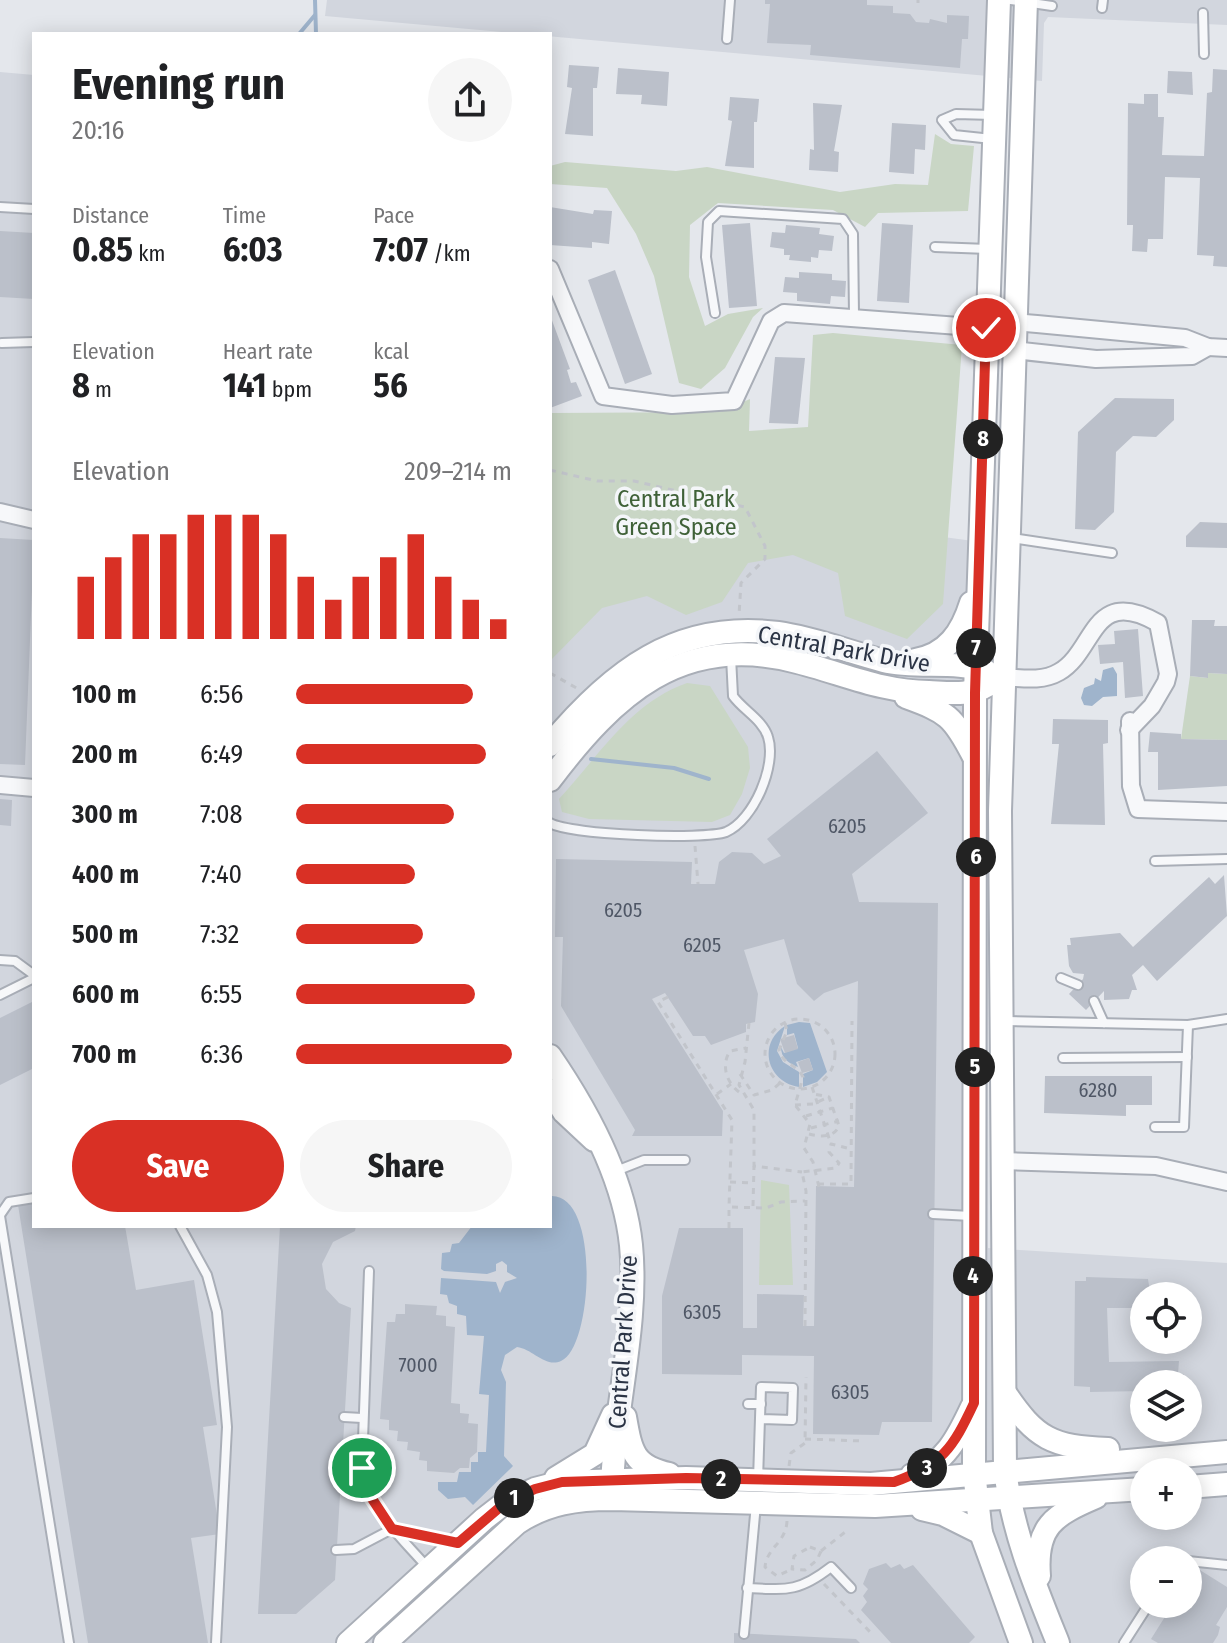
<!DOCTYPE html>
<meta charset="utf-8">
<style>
body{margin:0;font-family:"Fira Sans Condensed",sans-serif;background:#f6f6f6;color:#202124;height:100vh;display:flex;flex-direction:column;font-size:30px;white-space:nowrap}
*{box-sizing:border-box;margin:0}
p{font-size:26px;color:#757577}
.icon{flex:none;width:44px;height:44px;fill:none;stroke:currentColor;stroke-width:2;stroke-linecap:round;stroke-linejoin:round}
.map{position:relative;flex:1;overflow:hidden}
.panel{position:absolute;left:32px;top:32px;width:520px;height:1196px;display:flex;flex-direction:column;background:#fff;border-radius:0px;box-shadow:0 4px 20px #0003}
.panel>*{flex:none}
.controls{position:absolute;left:1130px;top:1282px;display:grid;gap:16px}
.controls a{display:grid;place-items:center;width:72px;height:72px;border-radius:50%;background:#fff;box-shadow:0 4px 20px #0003;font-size:40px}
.pin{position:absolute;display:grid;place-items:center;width:68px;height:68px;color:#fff;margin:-34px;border:4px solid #fff;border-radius:50%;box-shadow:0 2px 8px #0007}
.km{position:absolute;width:40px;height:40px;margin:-20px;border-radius:50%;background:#222;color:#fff;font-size:22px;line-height:40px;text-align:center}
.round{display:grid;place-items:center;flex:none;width:84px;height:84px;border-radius:42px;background:#f6f6f6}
.head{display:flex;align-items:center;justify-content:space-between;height:136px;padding:0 40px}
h1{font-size:44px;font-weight:700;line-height:60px}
.metrics{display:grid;grid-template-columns:repeat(3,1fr);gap:12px;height:136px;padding:8px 40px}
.metrics div{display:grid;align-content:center}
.metrics b{font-size:34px;font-weight:700}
.metrics small{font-size:22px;font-weight:400}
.metrics p{font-size:22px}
.chart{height:224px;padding:16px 40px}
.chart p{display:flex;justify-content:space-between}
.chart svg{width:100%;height:144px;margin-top:8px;stroke:#d93025;stroke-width:6}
.button{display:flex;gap:16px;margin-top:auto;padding:16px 40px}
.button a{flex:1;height:92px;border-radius:48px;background:#d93025;color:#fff;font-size:32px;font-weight:700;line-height:92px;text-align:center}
.button a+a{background:#f6f6f6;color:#202124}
ul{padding:0 40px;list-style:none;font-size:26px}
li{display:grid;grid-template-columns:128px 96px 1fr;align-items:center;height:60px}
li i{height:20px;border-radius:10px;background:#d93025}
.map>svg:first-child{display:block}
</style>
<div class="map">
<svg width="1227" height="1643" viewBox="0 0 1227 1643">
<rect width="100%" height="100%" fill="#e4e7ec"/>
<!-- built -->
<g fill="#d2d6de" fill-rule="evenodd">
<polygon points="327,0 1227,0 1227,25 1048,17 1044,23 1042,81 325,16"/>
<path d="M0,72L34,75V1226H550V484L988,543V1248L1227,1263V1643H0ZM1144,1296H1188V1340H1144ZM1144,1384H1188V1428H1144ZM1144,1472H1188V1516H1144ZM1144,1560H1188V1604H1144Z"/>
</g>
<!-- green -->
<g fill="#c9d6c5">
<polygon points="935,134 951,144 974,146 968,211 878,213 865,227 833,210 718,203 690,225 689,277 705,326 728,314 763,308 753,317 725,368 701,389 679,383 654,276 636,234 607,188 550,184 550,166 565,162 676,171 707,167 840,192 895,184 928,185"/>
<polygon points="833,333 962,345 943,604 907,639 845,616 838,573 793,555 748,563 722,602 686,615 647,596 602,608 550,661 550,413 720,412 750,399 749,431 808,427 813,335"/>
<polygon points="1208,673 1227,674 1227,740 1181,739 1190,676 1207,678"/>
<path d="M687,683L710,686L748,747L750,768L742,794L730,815L712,822L589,819L562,812L559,799C598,757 630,703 687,683Z"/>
<polygon points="761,1180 789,1185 793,1285 759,1285"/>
</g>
<!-- water -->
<g fill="#9fb4cc">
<polygon points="1113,667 1117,674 1117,696 1103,697 1092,706 1084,705 1081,698 1084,688 1094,684 1095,678 1101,681 1103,670"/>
<path d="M799,1022L810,1023L827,1072L817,1082L803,1087V1074L813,1070L809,1058L796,1062L798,1067C788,1063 781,1058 781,1047L784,1053L798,1048L794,1033L787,1035V1025Z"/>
<path d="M785,1026L777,1051L783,1062L799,1072V1087C767,1082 757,1044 785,1026Z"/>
<path d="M550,1196C601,1192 593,1348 561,1361C545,1368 533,1349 517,1347L505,1355L501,1370L506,1382L504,1456L513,1466L473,1505L465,1497L448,1499L438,1490V1482H457L459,1472H471V1462H478V1452H486L489,1395L479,1394L484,1336L467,1335L466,1316L457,1314V1306L449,1303L447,1295L440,1294L441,1278L496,1282L500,1293L505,1282L517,1278L507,1272V1265L502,1261L496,1264V1271L487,1274L444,1271L441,1269L442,1253L450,1252L452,1244L459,1243L472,1226H550Z"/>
</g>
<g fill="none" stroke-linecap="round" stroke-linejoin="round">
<!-- stream -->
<g stroke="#9fb4cc" stroke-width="4">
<polyline points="315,0 316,34"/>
<polyline points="299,34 315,15"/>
<polyline points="591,759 674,768 709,779"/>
</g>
</g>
<!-- building -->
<g fill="#bbc0ca">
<polygon points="765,0 867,0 867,5 893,6 893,13 910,14 916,22 929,23 930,19 947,23 947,15 969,16 968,39 962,39 960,68 810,55 811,45 767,43 770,4 765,4"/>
<polygon points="569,65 599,67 597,88 593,88 593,136 565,134 572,88 567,87"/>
<polygon points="618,68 669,72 667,106 641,104 642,95 616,94"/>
<polygon points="1213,69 1227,70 1227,267 1213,266 1214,256 1197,255 1200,178 1165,177 1163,239 1148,239 1147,252 1132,251 1133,225 1127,225 1128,103 1144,104 1144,94 1158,94 1158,117 1164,117 1162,155 1204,156 1207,93 1212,92"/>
<polygon points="1168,71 1192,72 1193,95 1167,93"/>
<polygon points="730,97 759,99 757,122 754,122 754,168 725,166 732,121 728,120"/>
<polygon points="813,103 842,105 834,151 839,152 838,172 809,170 810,149 814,150"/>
<polygon points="892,123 926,125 925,150 915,149 914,174 889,172"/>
<polygon points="550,207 593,214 594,210 612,211 609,244 592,242 592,248 550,245"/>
<polygon points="750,223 757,306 729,308 722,225"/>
<polygon points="882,223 913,225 909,303 877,301"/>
<polygon points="786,225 820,228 819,234 834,236 832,251 819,250 818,258 811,257 811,262 789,260 790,255 784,255 784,249 770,247 772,232 785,233"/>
<polygon points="0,231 34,233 34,299 0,297"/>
<polygon points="615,270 652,374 625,384 588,280"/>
<polygon points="799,272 832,274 832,280 846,281 845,297 831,296 830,304 797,301 797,293 783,292 785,277 799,278"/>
<polygon points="550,315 570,369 567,370 571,383 576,382 582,396 550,408"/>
<polygon points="775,357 805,358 798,424 769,423"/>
<polygon points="1115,398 1174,399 1174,420 1156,437 1133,436 1116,452 1114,512 1095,530 1075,529 1078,432"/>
<polygon points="1200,522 1227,523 1227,548 1186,547 1186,536"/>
<polygon points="0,538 34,540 25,765 0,764"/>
<polygon points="1192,620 1215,620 1214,626 1227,626 1227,674 1208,673 1208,678 1190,676"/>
<polygon points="1138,629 1143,696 1125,698 1123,662 1100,664 1098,645 1115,644 1114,631"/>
<polygon points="1053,719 1108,720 1108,743 1103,744 1105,825 1051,824 1059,744 1052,744"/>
<polygon points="1150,732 1181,734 1181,739 1227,740 1227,786 1158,790 1158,752 1148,752"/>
<polygon points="877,751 928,813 852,874 859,902 938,903 932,1422 882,1422 879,1435 813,1434 814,1356 742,1355 742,1375 662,1374 662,1296 679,1228 743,1228 743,1328 757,1328 757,1294 804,1295 803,1326 814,1326 816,1186 854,1187 858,981 824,993 814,1001 797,984 784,939 744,950 758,994 755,1022 746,1024 746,1032 711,1045 705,1036 693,1036 665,993 652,999 723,1111 722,1136 632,1136 635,1130 561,1006 563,937 555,937 556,859 692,862 691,884 715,884 719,862 732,852 752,853 764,864 781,856 767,839"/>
<polygon points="0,799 12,800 11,826 0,825"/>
<polygon points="1224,875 1227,916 1157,981 1143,965 1132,975 1137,990 1132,990 1129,999 1104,1000 1104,991 1086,1010 1069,994 1083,979 1084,974 1073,973 1069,966 1067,945 1071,945 1070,938 1120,933 1133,947 1209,877 1215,884"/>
<polygon points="34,1001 34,1068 0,1085 0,1018"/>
<polygon points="794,1035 798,1049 785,1053 780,1039"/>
<polygon points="809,1058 813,1070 802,1073 798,1062"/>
<polygon points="1045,1076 1152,1076 1152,1105 1126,1105 1126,1116 1044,1113"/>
<polygon points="34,1203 34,1226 125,1226 136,1290 194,1280 217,1425 203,1427 220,1534 191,1538 208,1643 88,1643 18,1205"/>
<polygon points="280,1226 356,1226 355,1231 333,1242 322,1264 326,1289 339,1303 351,1308 335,1580 296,1614 258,1614"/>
<polygon points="1086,1277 1148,1279 1150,1292 1145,1292 1141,1308 1107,1308 1109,1362 1179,1361 1178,1374 1184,1374 1184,1384 1144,1384 1144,1391 1090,1392 1090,1387 1074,1386 1075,1281 1086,1281"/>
<polygon points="405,1304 437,1306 436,1315 446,1316 446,1326 455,1327 451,1403 460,1404 460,1413 469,1414 468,1423 478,1424 477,1452 470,1458 469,1468 460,1468 454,1473 427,1471 427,1461 419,1460 420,1452 407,1450 408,1442 397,1441 398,1431 389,1430 389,1420 380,1419 387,1322 395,1322 396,1314 405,1314"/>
<polygon points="886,1563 891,1568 900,1564 904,1569 913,1565 975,1637 969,1643 891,1643 861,1610 867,1602 863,1596 868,1589 863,1584 869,1569"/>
<polygon points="1195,1567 1227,1587 1227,1607 1216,1625 1220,1627 1218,1635 1213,1643 1158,1643 1151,1639 1173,1604 1188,1604 1188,1579"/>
<polygon points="734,1633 856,1639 860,1643 734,1643"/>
</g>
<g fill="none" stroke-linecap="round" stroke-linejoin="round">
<!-- lane casing -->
<g stroke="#a9aeb7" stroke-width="12">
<g id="lane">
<polyline points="1011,0 1052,6"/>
<polyline points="1102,8 1103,0"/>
<polyline points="1203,13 1204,54"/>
<polyline points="727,39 730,0"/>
<polyline points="992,139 954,135 942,120 956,114 993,115"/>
<polyline points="0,207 34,209"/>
<polyline points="935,247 988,249"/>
<polyline points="715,313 706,257 708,222 719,211 843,219 853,234 854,315"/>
<polyline points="2,343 34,342"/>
<polyline points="1012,538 1112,553"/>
<path d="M550,823C571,835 704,840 726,832C754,820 777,765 768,737C763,720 743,710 733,696L731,657"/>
<polyline points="1155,861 1227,859"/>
<polyline points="0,960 15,961 34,975"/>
<polyline points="1061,978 1078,985"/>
<polyline points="0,995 34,978"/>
<polyline points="1094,1001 1104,1023"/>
<polyline points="1005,1021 1188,1025 1227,1019"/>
<polyline points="1063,1058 1187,1057"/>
<polyline points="1155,1127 1184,1127 1188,1025"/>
<polyline points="616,1171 644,1160 685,1160"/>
<polyline points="933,1214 971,1216"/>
<polyline points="0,1215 9,1202 34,1198"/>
<polyline points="0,1216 69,1643"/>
<polyline points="180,1226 207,1275 217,1312 227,1427 216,1643"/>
<path d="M369,1271L362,1468C370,1511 400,1536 427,1567"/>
<polyline points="748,1404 761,1404"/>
<polyline points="344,1417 362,1418"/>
<polyline points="758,1480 761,1387 793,1388 792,1420 760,1419"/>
<polyline points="336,1550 354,1549 392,1529 452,1542"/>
<polyline points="1188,1561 1227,1565"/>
<path d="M747,1588C787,1590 799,1592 831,1567L851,1588"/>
<polyline points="744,1634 756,1504"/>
<polyline points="1124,1643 1149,1604"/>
</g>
</g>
<!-- street casing -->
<g stroke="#a9aeb7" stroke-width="20">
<g id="street">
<polyline points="550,269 603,396 672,405 734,401 771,321 784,313 986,328 1014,322 1037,324 1185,338 1208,347 1227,348"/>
<polyline points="986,328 1013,350 1096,359 1192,356 1208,347"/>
<polyline points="0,512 34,520"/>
<path d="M1003,677C1021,678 1042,682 1059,672C1096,651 1091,585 1158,623L1168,674L1166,682L1152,706L1129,730"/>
<polyline points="1130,721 1131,786 1138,809 1227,812"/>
<polyline points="0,785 34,788"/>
<polyline points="1001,1161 1156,1166 1227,1182"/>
</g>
</g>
<!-- secondary casing -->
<g stroke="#a9aeb7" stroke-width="26">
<g id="secondary">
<polyline points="999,0 975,693 974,1472 981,1533 1021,1643"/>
<path d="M1026,0L1000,811L1005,1469C1012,1531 1035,1586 1058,1643"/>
<path d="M915,660C947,655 962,632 971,603"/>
<path d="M906,697C947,712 953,716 973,755"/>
<path d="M550,745C611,672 676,620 778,633C814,638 849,652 884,661C917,669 955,660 986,671"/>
<path d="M550,780C614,695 681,633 793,661C840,672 880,692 929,692C950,693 970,696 988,685"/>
<path d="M550,1056C587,1110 624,1178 631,1245C639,1327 613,1411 612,1493"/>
<polyline points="550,1090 564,1112 594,1140"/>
<path d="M1005,1393C1036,1439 1052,1447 1108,1449"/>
<path d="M625,1417C631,1451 633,1466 669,1474"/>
<path d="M912,1475C945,1464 958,1437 972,1407"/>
<polyline points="556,1478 595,1454 613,1415"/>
<polyline points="1188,1487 1227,1484"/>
<polyline points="922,1509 943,1514 981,1533"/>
<path d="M1039,1576C1035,1526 1054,1515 1096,1497"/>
<polyline points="348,1643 484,1519 506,1502 535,1489 562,1482 686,1478 871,1484 1227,1452"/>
<path d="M385,1643L517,1523C547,1503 577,1499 612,1499L875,1506L1144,1489"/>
</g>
</g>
<!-- path -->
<g stroke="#c2c5cb" stroke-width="3" stroke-dasharray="6 6" stroke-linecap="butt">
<polyline points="918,3 918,0"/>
<polyline points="550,470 597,481 634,481 745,507 765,546 765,559 741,583 739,615"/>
<polyline points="550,673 580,690"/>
<polyline points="695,846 698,884"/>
<polyline points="668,997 658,1002 732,1120 729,1207"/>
<circle cx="800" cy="1054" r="35"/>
<polyline points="749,1023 745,1062 739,1085 754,1110 754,1166 802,1172"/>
<path d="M785,1023L787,1031L779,1050C783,1065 797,1064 803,1077L795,1105L810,1124L804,1148L813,1162L819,1187"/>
<polyline points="740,1074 754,1095 772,1090 780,1083"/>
<polyline points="812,1087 831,1144"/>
<path d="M739,1092C726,1082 721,1065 730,1051L746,1048"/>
<polyline points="717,1094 731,1084"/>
<polyline points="795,1105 813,1104 829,1097"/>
<polyline points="806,1116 833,1108"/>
<polyline points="811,1128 839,1121"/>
<path d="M809,1134C820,1137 834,1138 839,1126L829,1097L814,1094"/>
<polyline points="730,1182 754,1183"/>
<polyline points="818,1184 851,1184 852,1021"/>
<polyline points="753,1206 754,1166"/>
<polyline points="729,1228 729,1207 766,1208 781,1202 805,1201"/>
<polyline points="805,1326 806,1191 802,1172 836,1168 839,1163 829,1152 831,1144 851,1149"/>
<polyline points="805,1439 864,1441"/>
<polyline points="789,1466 791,1453 805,1443 806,1377"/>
<path d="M787,1521C786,1543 767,1547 765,1567L777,1576L792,1569"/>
<polygon points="810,1547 821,1551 817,1560 805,1570 792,1569 794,1556"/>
<polyline points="821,1551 849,1529"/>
<polyline points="824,1584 873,1635"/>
</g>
<!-- lane -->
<use href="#lane" stroke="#f7f8fa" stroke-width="8"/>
<!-- street -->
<use href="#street" stroke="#f7f8fa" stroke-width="16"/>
<!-- secondary -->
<use href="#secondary" stroke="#fff" stroke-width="22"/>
</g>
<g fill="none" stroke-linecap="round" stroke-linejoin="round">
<!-- route casing -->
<g stroke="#fff" stroke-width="16">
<path id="route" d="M362,1468L365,1488L392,1529L458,1543L506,1502L535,1489L562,1482L686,1478L894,1482C942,1465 953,1448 974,1403L975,693L986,328"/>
</g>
<!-- route -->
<use href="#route" stroke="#d93025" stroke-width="10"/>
</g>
<g text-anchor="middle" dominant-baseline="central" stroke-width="7" stroke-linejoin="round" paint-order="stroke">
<!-- number labels -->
<g font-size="20" fill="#4f5766">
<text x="847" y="826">6205</text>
<text x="623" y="910">6205</text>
<text x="702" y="945">6205</text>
<text x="1098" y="1090">6280</text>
<text x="702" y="1312">6305</text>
<text x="418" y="1365">7000</text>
<text x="850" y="1392">6305</text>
</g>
<!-- park labels -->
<g font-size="24" fill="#3f6138" stroke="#f4f6f9">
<text x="676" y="499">Central Park<tspan x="676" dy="28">Green Space</tspan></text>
</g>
<!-- street labels -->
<g font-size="24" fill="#2b3445" stroke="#f4f6f9">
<text transform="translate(844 649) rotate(10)">Central Park Drive</text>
<text transform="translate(623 1342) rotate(-86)">Central Park Drive</text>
</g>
</g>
</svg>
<div class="controls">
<a><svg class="icon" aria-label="locate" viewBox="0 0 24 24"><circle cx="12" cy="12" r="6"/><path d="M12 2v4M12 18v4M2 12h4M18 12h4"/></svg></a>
<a><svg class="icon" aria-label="layers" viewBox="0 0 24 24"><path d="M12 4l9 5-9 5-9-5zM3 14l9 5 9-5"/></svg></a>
<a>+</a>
<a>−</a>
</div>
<div class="pin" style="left:362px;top:1468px;background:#1e9e55"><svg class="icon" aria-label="arrive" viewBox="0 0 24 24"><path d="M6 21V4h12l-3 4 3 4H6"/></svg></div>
<div class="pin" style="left:986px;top:328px;background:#d93025"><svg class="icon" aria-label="check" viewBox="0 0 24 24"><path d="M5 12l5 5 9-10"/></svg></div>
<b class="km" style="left:514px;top:1498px">1</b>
<b class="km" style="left:721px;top:1479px">2</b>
<b class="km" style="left:927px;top:1468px">3</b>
<b class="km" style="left:973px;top:1276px">4</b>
<b class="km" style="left:975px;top:1067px">5</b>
<b class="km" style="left:976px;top:857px">6</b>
<b class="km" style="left:976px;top:648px">7</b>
<b class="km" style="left:983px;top:439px">8</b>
<section class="panel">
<div class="head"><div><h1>Evening run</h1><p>20:16</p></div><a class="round"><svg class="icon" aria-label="share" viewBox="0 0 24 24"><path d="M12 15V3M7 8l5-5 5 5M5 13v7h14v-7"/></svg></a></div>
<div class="metrics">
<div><p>Distance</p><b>0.85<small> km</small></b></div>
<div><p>Time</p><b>6:03</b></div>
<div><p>Pace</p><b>7:07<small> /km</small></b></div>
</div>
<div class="metrics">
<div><p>Elevation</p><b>8<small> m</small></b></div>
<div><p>Heart rate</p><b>141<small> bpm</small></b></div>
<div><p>kcal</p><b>56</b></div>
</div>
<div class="chart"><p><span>Elevation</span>209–214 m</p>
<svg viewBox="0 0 160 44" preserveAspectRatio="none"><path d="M5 44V25M15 44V19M25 44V12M35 44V12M45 44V6M55 44V6M65 44V6M75 44V12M85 44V25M95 44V32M105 44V25M115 44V19M125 44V12M135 44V25M145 44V32M155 44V38"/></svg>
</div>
<ul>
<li><b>100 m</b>6:56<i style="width:82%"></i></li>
<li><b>200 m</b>6:49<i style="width:88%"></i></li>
<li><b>300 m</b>7:08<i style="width:73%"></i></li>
<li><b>400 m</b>7:40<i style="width:55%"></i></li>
<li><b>500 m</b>7:32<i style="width:59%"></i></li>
<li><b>600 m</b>6:55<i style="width:83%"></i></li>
<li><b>700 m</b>6:36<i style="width:100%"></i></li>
</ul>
<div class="button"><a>Save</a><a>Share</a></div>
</section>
</div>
